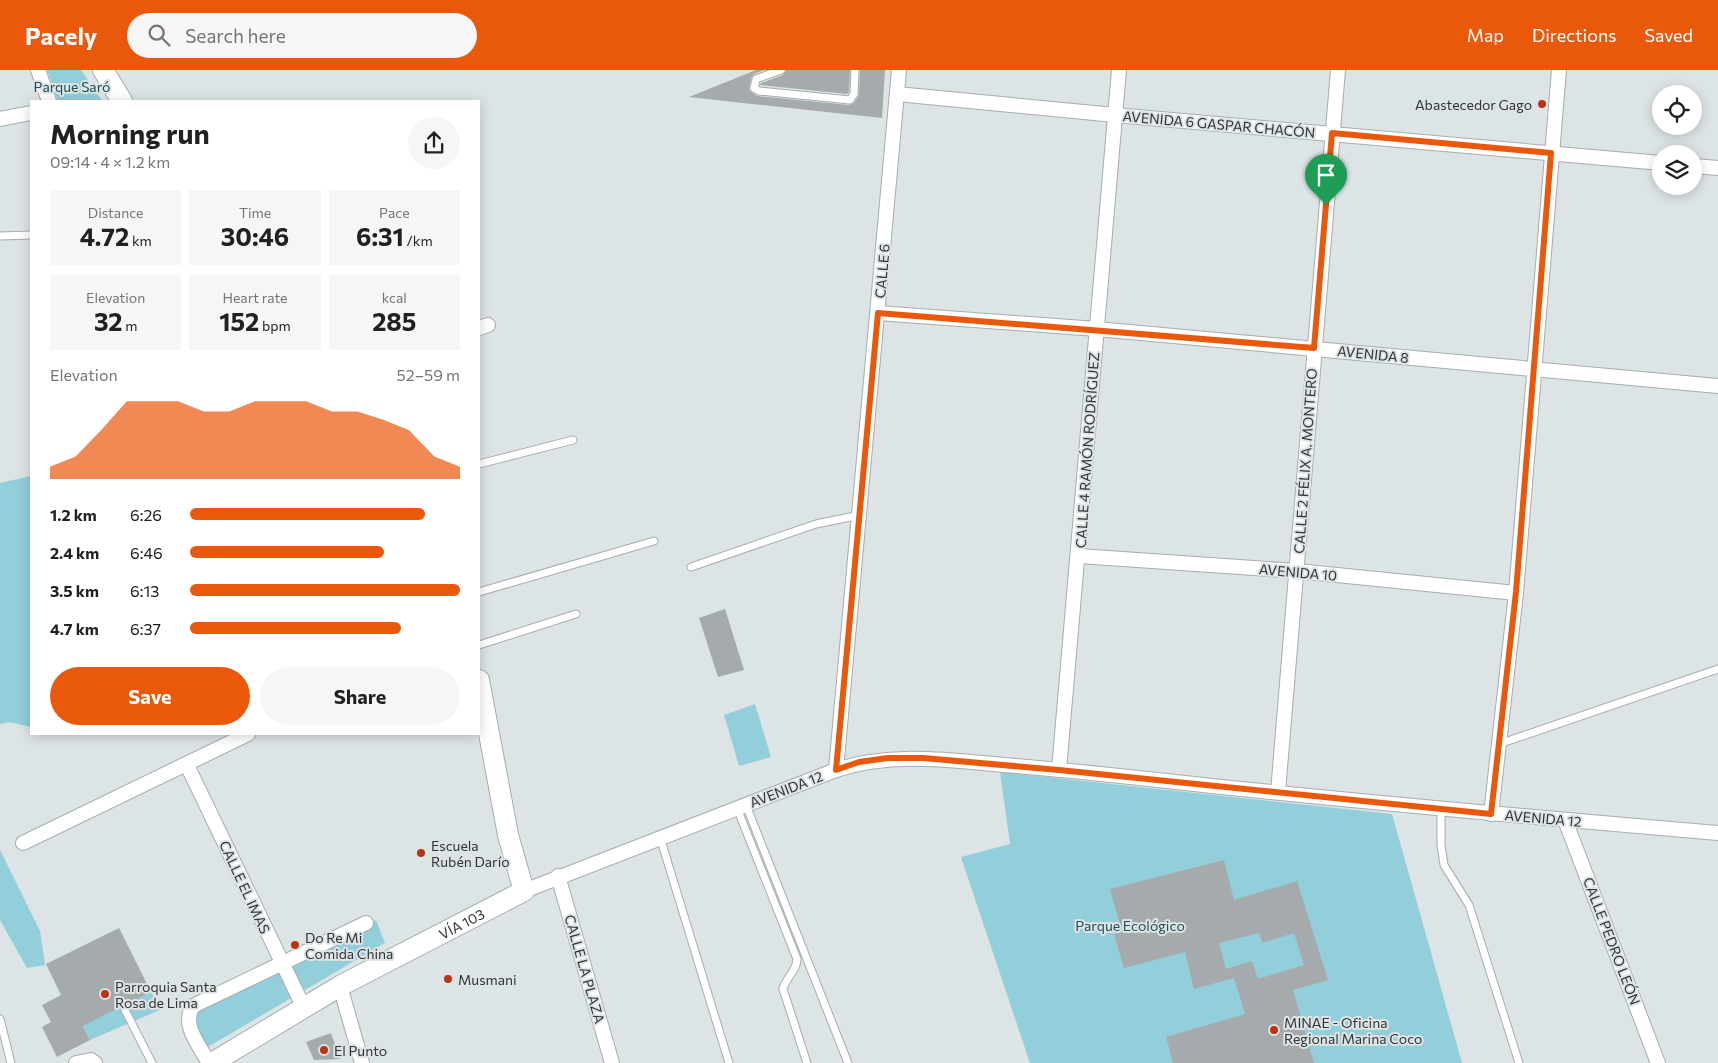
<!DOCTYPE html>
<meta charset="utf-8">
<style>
body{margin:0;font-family:Commissioner,sans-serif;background:#f6f6f6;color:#202124;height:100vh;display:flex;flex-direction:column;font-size:19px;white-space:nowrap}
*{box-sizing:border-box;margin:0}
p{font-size:16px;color:#757577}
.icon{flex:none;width:28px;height:28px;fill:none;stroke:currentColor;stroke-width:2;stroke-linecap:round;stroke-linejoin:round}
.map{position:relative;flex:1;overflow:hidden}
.panel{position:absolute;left:30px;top:30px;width:450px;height:635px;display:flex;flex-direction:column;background:#fff;border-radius:0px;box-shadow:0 2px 12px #0003}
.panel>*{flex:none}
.fabs{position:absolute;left:1652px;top:15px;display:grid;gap:10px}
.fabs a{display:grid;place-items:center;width:50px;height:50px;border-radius:50%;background:#fff;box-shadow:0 2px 12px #0003;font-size:25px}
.pin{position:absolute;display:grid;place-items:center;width:42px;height:42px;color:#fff;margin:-51px -21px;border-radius:50% 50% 50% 0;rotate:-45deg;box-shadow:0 0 5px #0007}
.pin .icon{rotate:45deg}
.round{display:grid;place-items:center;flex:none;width:52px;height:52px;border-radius:26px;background:#f6f6f6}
.headline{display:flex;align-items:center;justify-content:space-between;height:85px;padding:0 20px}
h1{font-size:28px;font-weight:700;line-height:38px}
.stats{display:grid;grid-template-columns:repeat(3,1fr);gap:8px;height:85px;padding:5px 20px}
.stats div{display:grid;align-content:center;border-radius:0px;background:#f6f6f6;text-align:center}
.stats b{font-size:25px;font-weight:700}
.stats small{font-size:14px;font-weight:400}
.stats p{font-size:14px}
.chart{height:140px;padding:10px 20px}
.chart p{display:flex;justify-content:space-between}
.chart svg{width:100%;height:90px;margin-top:5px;fill:#ea580c;opacity:.7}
.button{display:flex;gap:10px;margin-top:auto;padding:10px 20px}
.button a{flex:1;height:58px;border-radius:30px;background:#ea580c;color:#fff;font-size:20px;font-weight:700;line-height:58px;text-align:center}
.button a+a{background:#f6f6f6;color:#202124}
ul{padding:0 20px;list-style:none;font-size:16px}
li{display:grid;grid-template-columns:80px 60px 1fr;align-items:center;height:38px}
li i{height:12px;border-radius:6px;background:#ea580c}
header{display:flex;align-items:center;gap:30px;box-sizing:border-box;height:70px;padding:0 25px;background:#ea580c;color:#fff}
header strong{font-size:24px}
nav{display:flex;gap:28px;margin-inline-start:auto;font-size:18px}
.search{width:350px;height:45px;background:#f6f6f6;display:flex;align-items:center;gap:12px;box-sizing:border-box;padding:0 18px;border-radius:28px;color:#757577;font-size:19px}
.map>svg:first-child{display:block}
</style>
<header>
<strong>Pacely</strong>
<div class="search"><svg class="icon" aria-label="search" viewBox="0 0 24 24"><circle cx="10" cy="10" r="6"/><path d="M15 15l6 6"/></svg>Search here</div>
<nav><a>Map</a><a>Directions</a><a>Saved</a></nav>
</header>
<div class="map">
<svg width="1718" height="993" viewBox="0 0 1718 993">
<rect width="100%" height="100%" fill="#dde4e5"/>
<!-- green -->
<g fill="#93cedb">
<polygon points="47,0 81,0 102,31 58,31"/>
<polygon points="31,406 31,657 9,652 0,654 0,413"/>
<polygon points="755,634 771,687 739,696 724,645"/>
<polygon points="1000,702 1392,744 1462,993 1030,993 961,787 1010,774"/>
<polygon points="0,780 40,861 45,895 27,898 0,850"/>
<polygon points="376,850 385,873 206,978 195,955 197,941"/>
<polygon points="151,922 162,939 90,970 76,941 101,947"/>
</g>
<!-- building -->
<g fill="#a5abad" fill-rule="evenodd">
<polygon points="756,0 765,0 754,4 751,8 749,20 757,26 849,35 854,33 859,25 860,0 885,0 882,48 689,27"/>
<polygon points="786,0 850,0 849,22 847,24 760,15 761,13 783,5"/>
<polygon points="725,539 744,600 718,607 699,548"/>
<path d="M1224,790L1234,830L1297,811L1328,910L1293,920L1314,993H1173L1166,967L1245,944L1234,908L1194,919L1185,882L1124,898L1114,864L1122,862L1110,819ZM1259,863L1262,873L1294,863L1304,895L1258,909L1252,891L1226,899L1219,873Z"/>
<polygon points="119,858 151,922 83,956 90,970 57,987 42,957 51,952 42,935 61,925 46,894"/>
<polygon points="331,963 340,989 314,990 306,972"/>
</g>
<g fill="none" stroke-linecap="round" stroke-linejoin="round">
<!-- lane casing -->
<g stroke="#a6adaf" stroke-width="9">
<g id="lane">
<polyline points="781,0 756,9 754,18 759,21 850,30 854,24 855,0"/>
<polyline points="0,166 31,165"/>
<polyline points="479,394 573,370"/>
<polyline points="691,497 816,454 860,445"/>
<polyline points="479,522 654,471"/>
<polyline points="479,575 576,544"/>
<polyline points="1499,674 1718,599"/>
<polyline points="746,735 848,993"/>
<path d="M737,738L797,889C797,901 786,907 783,919L807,993"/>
<polyline points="1441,738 1441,775 1444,795 1469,835 1519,993"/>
<polyline points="660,767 729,993"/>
<polyline points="125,940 152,993"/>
<polyline points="0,949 11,993"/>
</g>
</g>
<!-- street casing -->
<g stroke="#a6adaf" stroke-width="16">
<g id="street">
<polyline points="38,0 49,31"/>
<polyline points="897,24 1115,45 1661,93"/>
<polyline points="0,49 31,43"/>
<polyline points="1694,96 1718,98"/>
<polyline points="878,243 1097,259 1718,316"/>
<polyline points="479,258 488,255"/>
<polyline points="1079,486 1297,501 1516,523"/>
<polyline points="187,695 304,938"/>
<polyline points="836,700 899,0"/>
<polyline points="1059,700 1119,0"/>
<polyline points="1278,722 1338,0"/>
<polyline points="1491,744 1516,523 1559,0"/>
<polyline points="1565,750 1658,993"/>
<polyline points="23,773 248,664"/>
<polyline points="558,806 612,993"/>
<path d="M524,821L836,700C892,682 947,690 1004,695C1067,700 1131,707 1194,714C1369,733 1543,748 1718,763"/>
<polyline points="340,916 362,993"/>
<polyline points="76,993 91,990 95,993"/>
<path d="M209,993C199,975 181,955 193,936L366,853"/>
</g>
</g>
<!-- secondary casing -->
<g stroke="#a6adaf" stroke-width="22">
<g id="secondary">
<polyline points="103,0 122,31"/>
<path id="s1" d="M212,993L340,916L524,821L508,765L479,610"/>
</g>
</g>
<!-- lane -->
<use href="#lane" stroke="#fff" stroke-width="7"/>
<!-- street -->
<use href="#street" stroke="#fff" stroke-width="14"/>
<!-- secondary -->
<use href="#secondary" stroke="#fff" stroke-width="20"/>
</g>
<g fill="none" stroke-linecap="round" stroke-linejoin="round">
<!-- route casing -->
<g stroke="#fff" stroke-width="10">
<polygon id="route" points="1332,63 1551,83 1516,522 1491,744 1059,700 923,688 888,688 859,692 836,700 878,243 1314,278"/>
</g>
<!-- route -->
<use href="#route" stroke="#ea580c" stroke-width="6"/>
</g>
<!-- markers -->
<g fill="#bc3214" stroke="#dde4e5" stroke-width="2">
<circle cx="1542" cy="34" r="5"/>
<circle cx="421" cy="783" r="5"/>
<circle cx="295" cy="875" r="5"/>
<circle cx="448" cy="909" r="5"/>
<circle cx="105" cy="924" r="5"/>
<circle cx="1274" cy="960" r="5"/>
<circle cx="324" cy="980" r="5"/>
</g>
<g text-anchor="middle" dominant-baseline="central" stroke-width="4" stroke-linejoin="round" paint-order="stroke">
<!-- park labels -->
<g font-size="14" fill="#214e57" stroke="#dde4e5">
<text x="72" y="16">Parque Saró</text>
<text x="1130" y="855">Parque Ecológico</text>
</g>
<!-- poi labels -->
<g font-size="14" fill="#313334" stroke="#dde4e5" text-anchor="start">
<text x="1532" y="34" text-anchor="end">Abastecedor Gago</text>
<text x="431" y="775">Escuela<tspan x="431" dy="16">Rubén Darío</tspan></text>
<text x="305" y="867">Do Re Mi<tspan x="305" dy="16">Comida China</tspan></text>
<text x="458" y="909">Musmani</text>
<text x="115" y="916">Parroquia Santa<tspan x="115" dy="16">Rosa de Lima</tspan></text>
<text x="1284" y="952">MINAE - Oficina<tspan x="1284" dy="16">Regional Marina Coco</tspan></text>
<text x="334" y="980">El Punto</text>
</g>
<!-- street labels -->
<g font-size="14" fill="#313334" stroke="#dde4e5">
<text transform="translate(1219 54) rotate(5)">AVENIDA 6 GASPAR CHACÓN</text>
<text transform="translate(882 201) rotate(-85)">CALLE 6</text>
<text transform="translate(1373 284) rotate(6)">AVENIDA 8</text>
<text transform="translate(1087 380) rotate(-86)">CALLE 4 RAMÓN RODRÍGUEZ</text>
<text transform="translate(1305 391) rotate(-86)">CALLE 2 FÉLIX A. MONTERO</text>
<text transform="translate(1298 502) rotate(5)">AVENIDA 10</text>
<text transform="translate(786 719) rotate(-21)">AVENIDA 12</text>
<text transform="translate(1543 748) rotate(5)">AVENIDA 12</text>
<text transform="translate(245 817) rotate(65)">CALLE EL IMAS</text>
<text stroke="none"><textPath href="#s1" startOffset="286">VÍA 103</textPath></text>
<text transform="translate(1612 871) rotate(69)">CALLE PEDRO LEÓN</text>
<text transform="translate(585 899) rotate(74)">CALLE LA PLAZA</text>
</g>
</g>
</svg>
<div class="fabs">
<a><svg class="icon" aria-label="locate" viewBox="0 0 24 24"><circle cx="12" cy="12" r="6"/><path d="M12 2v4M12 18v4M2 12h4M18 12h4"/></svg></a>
<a><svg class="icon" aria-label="layers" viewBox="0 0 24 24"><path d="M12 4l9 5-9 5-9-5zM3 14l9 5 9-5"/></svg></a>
</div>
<div class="pin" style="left:1326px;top:135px;background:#1e9e55"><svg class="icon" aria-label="arrive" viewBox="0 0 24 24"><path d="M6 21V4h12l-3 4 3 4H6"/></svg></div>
<section class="panel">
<div class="headline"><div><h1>Morning run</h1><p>09:14 · 4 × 1.2 km</p></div><a class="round"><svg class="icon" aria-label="share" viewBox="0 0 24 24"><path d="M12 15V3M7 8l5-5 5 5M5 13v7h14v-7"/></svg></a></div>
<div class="stats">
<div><p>Distance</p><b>4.72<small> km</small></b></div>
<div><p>Time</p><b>30:46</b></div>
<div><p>Pace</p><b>6:31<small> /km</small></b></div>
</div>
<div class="stats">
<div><p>Elevation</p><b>32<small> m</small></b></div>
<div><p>Heart rate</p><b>152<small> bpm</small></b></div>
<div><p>kcal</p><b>285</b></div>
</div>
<div class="chart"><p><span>Elevation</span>52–59 m</p>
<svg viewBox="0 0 160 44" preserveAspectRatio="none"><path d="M0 44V38L10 33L20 20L30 6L40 6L50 6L60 11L70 11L80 6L90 6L100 6L110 11L120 11L130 15L140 20L150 33L160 38V44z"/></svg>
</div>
<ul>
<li><b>1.2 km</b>6:26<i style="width:87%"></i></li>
<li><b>2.4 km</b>6:46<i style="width:72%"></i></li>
<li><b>3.5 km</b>6:13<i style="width:100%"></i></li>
<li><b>4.7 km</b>6:37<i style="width:78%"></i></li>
</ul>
<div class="button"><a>Save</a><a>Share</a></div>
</section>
</div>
